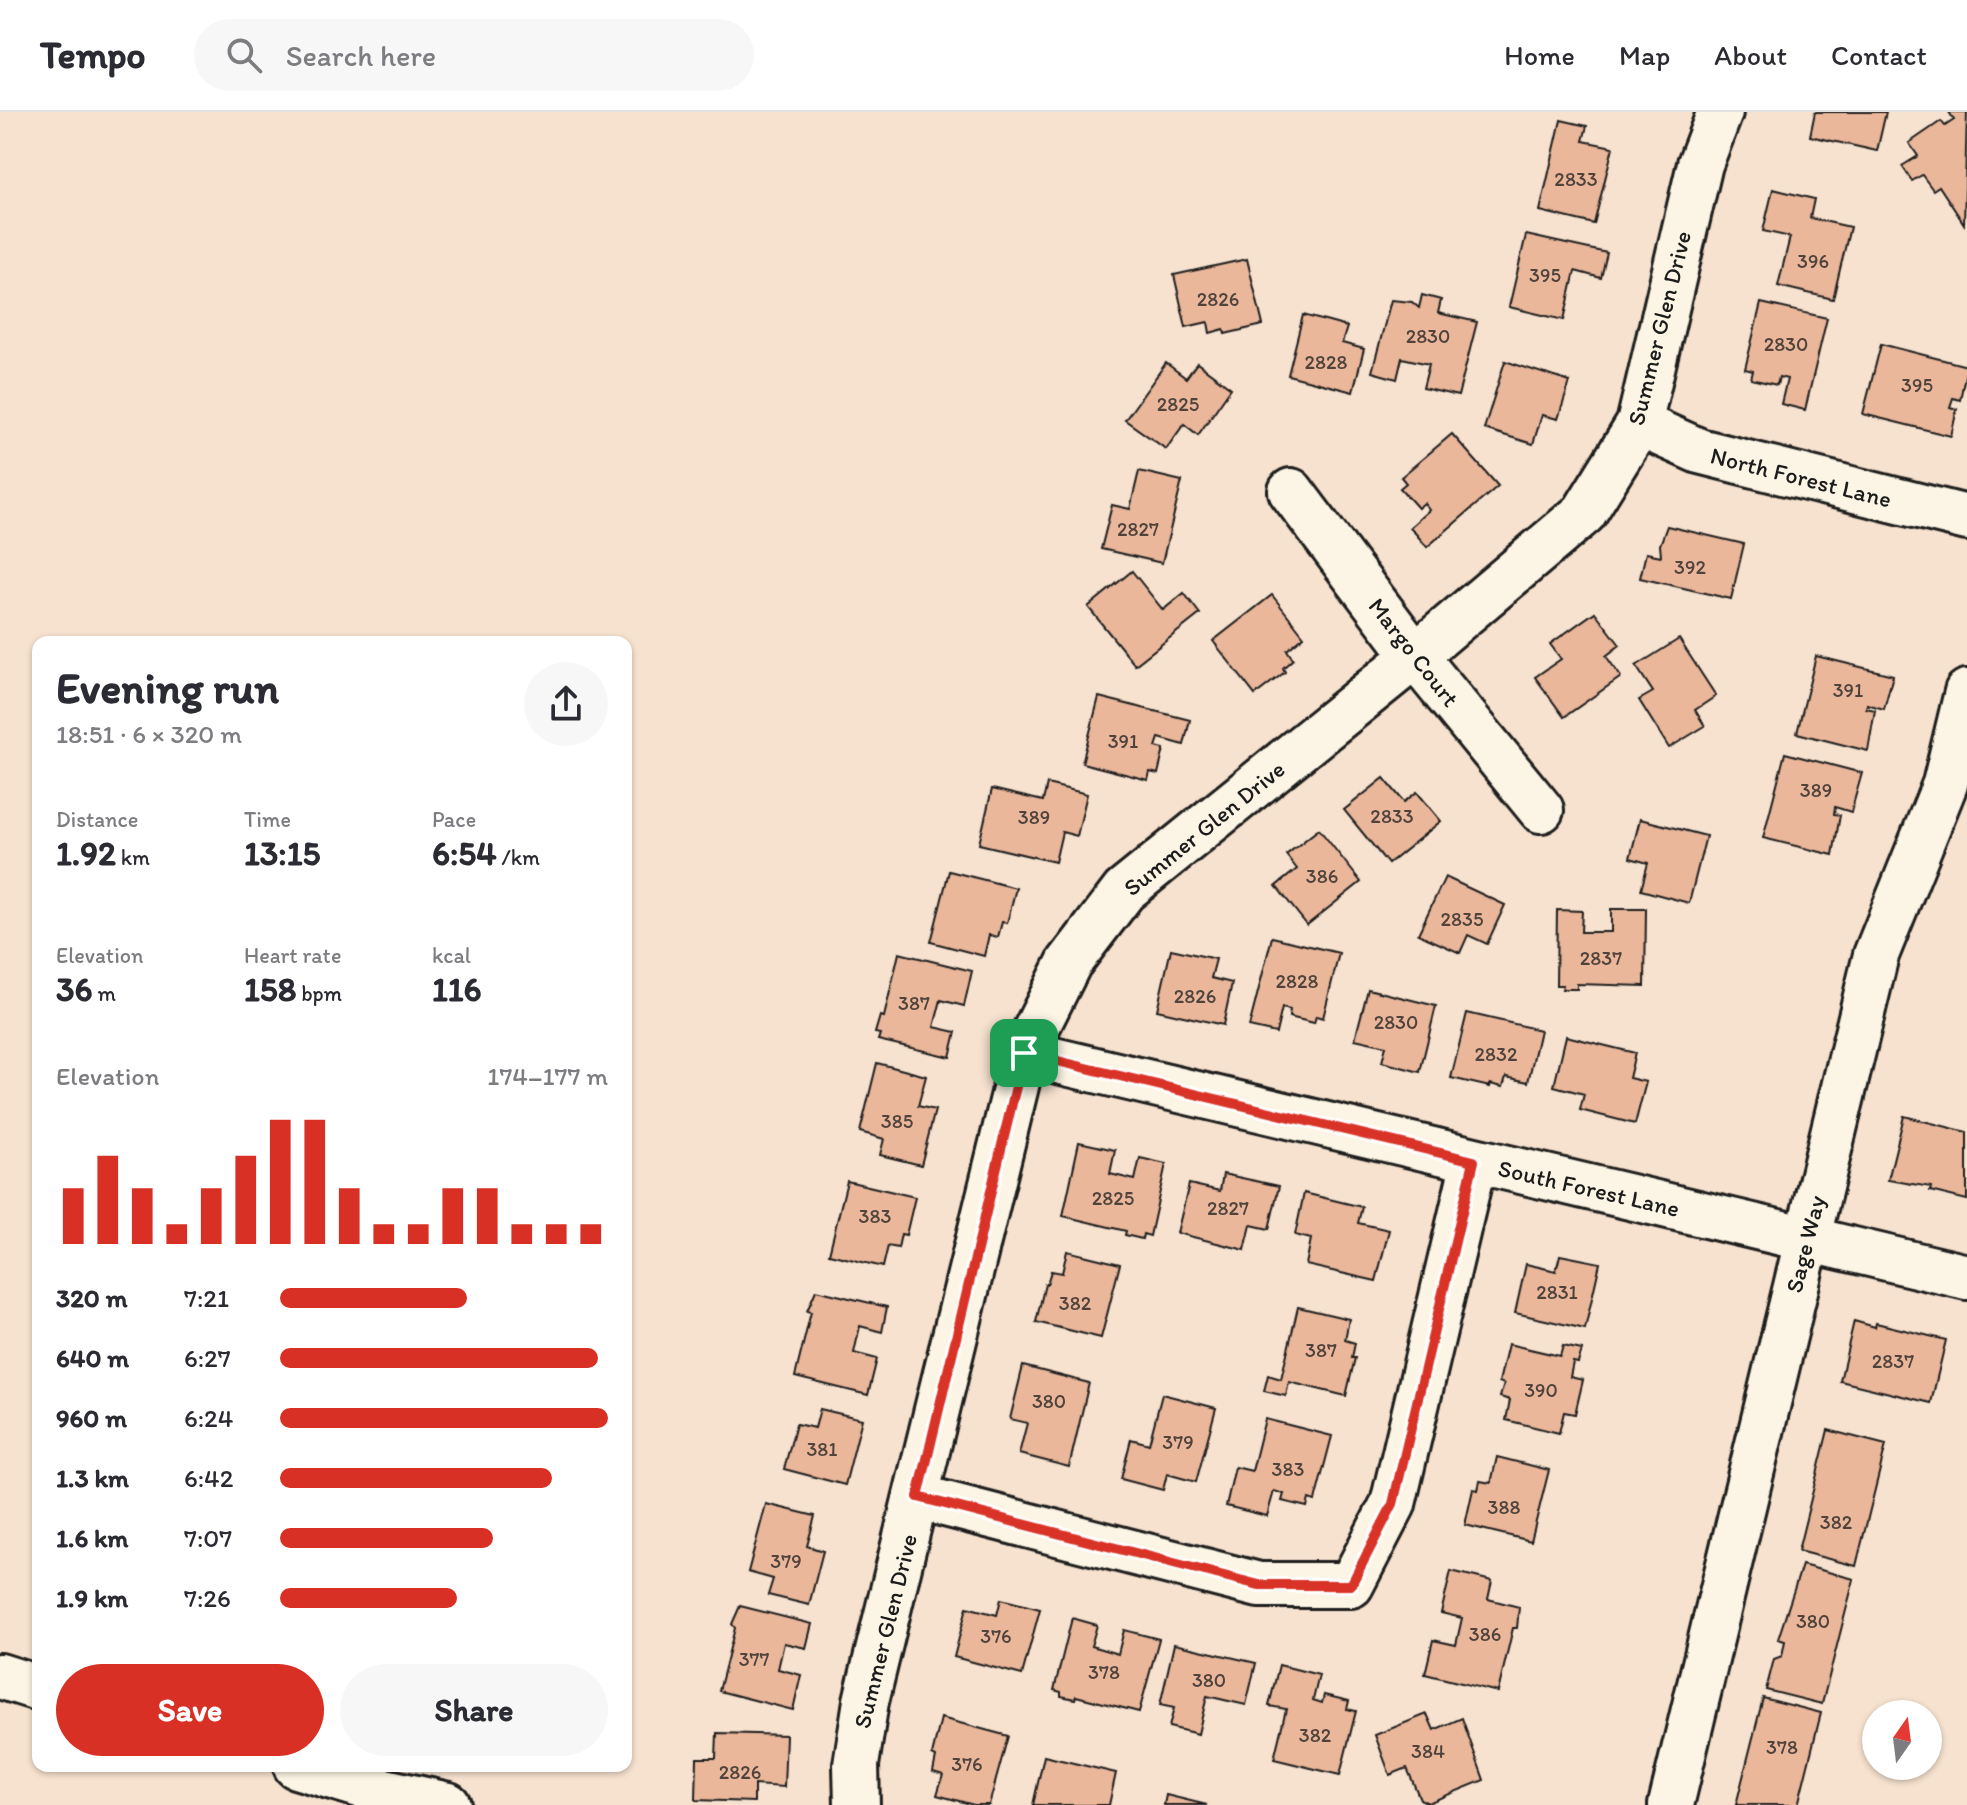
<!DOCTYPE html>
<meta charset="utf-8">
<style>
body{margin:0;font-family:Itim,sans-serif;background:#f7f7f7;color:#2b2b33;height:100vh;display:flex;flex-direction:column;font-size:30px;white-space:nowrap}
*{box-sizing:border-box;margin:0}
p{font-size:26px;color:#7c7c81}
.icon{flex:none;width:44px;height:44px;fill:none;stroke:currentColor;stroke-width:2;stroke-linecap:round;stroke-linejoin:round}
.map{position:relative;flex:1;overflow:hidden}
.drawer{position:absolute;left:32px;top:524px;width:600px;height:1136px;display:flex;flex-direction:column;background:#fff;border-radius:16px;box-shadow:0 2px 6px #0004}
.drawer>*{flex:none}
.needle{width:52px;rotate:14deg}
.controls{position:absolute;left:1862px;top:1588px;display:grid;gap:16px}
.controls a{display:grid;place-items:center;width:80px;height:80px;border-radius:50%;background:#fff;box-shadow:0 2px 6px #0004;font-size:40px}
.pin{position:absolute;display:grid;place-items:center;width:68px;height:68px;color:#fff;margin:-34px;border-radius:16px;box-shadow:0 4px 12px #0006}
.round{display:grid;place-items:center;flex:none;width:84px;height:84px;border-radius:42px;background:#f7f7f7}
.summary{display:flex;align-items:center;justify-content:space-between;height:136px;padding:0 24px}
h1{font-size:44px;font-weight:800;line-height:60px}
.figures{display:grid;grid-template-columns:repeat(3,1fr);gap:12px;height:136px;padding:8px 24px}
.figures div{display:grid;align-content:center}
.figures b{font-size:34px;font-weight:800}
.figures small{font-size:22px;font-weight:400}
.figures p{font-size:22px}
.chart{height:224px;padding:16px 24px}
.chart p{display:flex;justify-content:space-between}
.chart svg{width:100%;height:144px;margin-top:8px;stroke:#d93025;stroke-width:6}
.action{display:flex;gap:16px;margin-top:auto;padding:16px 24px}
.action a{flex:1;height:92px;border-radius:48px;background:#d93025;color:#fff;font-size:32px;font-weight:800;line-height:92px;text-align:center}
.action a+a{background:#f7f7f7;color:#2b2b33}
ul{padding:0 24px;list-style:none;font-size:26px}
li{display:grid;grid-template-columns:128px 96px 1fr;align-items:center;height:60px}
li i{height:20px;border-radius:10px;background:#d93025}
header{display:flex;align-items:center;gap:48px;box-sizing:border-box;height:112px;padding:0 40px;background:#fff;border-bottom:2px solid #e1e1e2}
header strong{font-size:38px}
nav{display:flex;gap:44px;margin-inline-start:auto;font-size:28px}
.search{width:560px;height:72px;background:#f7f7f7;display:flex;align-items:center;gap:20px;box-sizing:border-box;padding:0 28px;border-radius:44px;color:#7c7c81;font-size:30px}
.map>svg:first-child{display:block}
</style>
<header>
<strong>Tempo</strong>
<div class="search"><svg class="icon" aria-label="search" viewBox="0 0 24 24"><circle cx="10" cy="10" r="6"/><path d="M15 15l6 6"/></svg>Search here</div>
<nav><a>Home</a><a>Map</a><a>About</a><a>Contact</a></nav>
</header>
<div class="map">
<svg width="1967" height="1693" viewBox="0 0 1967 1693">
<rect width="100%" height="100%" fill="#f7e2cf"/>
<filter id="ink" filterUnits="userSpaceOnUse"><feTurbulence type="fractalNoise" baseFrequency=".0125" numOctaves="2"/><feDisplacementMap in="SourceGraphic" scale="16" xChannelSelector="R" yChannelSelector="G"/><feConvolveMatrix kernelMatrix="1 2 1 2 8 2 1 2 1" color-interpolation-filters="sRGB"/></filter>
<g filter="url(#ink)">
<!-- building -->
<g fill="#eab79b" stroke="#1c1c1c" stroke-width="2">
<polygon points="1815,0 1886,0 1877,39 1810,24"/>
<polygon points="1949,0 1967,0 1964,112 1939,74 1933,78 1922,63 1912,69 1902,54 1918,44 1909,31 1941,9 1945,14 1954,8"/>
<polygon points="1561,8 1587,14 1583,29 1613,35 1594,112 1540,99"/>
<polygon points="1773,77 1814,87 1810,106 1850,115 1833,187 1778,174 1790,125 1763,119"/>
<polygon points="1526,123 1607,141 1601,166 1575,159 1564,208 1509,195"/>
<polygon points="1247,147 1263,213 1225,222 1224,217 1210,221 1208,210 1186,215 1174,163"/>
<polygon points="1422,183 1441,188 1438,201 1477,210 1458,284 1423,276 1429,252 1402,246 1397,267 1372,260 1391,188 1412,190 1419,196"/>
<polygon points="1761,191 1827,206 1805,298 1781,292 1787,267 1779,265 1777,273 1751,267 1753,259 1745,257"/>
<polygon points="1303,203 1347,215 1342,231 1364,237 1353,280 1288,263"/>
<polygon points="1881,232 1967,254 1960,288 1953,286 1950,295 1957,297 1951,324 1863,302"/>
<polygon points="1505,249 1570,270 1558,307 1542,303 1533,332 1484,317"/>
<polygon points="1166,251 1186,266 1197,251 1231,276 1198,323 1184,312 1166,337 1125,308"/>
<polygon points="1452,322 1498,374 1427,435 1410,415 1429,398 1424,391 1418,396 1400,376 1406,371 1401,365"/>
<polygon points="1139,359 1182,369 1162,451 1101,437 1112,393 1130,397"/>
<polygon points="1667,414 1744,432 1731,487 1640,466 1646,441 1661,444 1660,433"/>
<polygon points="1132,459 1163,498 1184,481 1200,502 1135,553 1088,495"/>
<polygon points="1272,483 1304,524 1287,538 1293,547 1283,556 1285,560 1255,583 1213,529"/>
<polygon points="1595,500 1620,533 1606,544 1621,565 1564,605 1535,565 1561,547 1550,532"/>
<polygon points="1679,527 1716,584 1695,598 1705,614 1669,636 1639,588 1653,580 1636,554"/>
<polygon points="1816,544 1893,563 1884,597 1867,592 1866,596 1875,598 1868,639 1797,621"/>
<polygon points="1099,585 1190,608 1184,633 1159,626 1156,635 1164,637 1158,662 1150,660 1148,668 1082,651"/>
<polygon points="1785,641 1862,661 1851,700 1835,695 1834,702 1840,703 1833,743 1763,726"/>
<polygon points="1384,666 1404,690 1417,680 1441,709 1388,752 1344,698"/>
<polygon points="1047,672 1087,682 1077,724 1062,720 1055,750 979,732 992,677 1043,689"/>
<polygon points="1640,707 1706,724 1689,791 1641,778 1648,751 1630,746"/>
<polygon points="1319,717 1361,770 1307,813 1276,774 1297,757 1286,743"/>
<polygon points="949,759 1016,776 1007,811 1002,810 998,825 989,823 984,844 931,830"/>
<polygon points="1445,765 1505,793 1487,832 1468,823 1460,841 1418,822"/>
<polygon points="1611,797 1646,797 1645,874 1577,872 1577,877 1562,877 1563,873 1556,873 1557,798 1582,799 1581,820 1611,820"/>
<polygon points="1272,825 1339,841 1323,906 1316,904 1314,911 1289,905 1290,898 1282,896 1276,921 1249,915"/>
<polygon points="1171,837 1216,847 1211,866 1232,871 1223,913 1157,898"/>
<polygon points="899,841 972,859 964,894 941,888 934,915 956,920 950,945 878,928 880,922 875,921 880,904 884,905"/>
<polygon points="1368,877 1436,894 1420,960 1382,950 1386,934 1355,927"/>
<polygon points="1467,901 1540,918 1528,970 1506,965 1503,975 1490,972 1490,975 1451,966"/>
<polygon points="1566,924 1635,941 1629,966 1646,970 1635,1012 1580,998 1584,982 1554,974"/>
<polygon points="877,951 926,964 918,994 935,998 921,1053 880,1043 884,1027 860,1020"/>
<polygon points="1904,1004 1967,1020 1967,1088 1930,1079 1931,1075 1888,1068"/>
<polygon points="1079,1030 1115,1038 1110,1062 1135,1068 1140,1046 1166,1052 1150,1124 1143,1122 1142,1127 1125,1123 1126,1119 1063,1104"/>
<polygon points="1223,1062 1279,1074 1269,1117 1251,1113 1245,1138 1177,1121 1189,1072 1220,1079"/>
<polygon points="847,1069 915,1085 906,1123 901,1122 898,1136 888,1134 883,1155 829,1142"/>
<polygon points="1304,1081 1362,1095 1358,1111 1389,1118 1376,1169 1306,1153 1311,1127 1295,1123"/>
<polygon points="1067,1139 1120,1152 1101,1226 1036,1210 1045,1172 1047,1172 1051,1159 1062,1161"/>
<polygon points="1560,1143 1600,1151 1585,1217 1515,1201 1526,1152 1556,1159"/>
<polygon points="816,1178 887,1195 882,1220 860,1214 854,1241 877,1247 868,1283 795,1265 811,1200 807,1199"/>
<polygon points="1298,1195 1349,1207 1345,1228 1355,1231 1352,1246 1355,1246 1346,1284 1289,1270 1286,1284 1264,1279 1268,1263 1281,1267"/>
<polygon points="1854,1209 1875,1215 1876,1211 1946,1228 1931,1291 1840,1269"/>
<polygon points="1508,1232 1560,1244 1563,1234 1582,1238 1578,1251 1573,1250 1570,1265 1583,1268 1575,1302 1564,1300 1559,1321 1506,1308 1510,1288 1500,1285 1504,1272 1499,1270"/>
<polygon points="1023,1254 1089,1271 1069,1355 1019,1342 1027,1311 1010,1307"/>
<polygon points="1162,1282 1216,1296 1196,1370 1167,1362 1163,1378 1121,1367 1131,1327 1149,1332"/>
<polygon points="820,1297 862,1307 845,1373 784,1357 796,1312 815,1316"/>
<polygon points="1265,1307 1332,1324 1315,1389 1309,1387 1307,1395 1282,1389 1284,1382 1274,1379 1267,1404 1226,1394 1235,1355 1252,1359"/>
<polygon points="1828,1318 1886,1333 1856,1454 1798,1439"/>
<polygon points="1497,1345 1549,1358 1531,1429 1465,1413 1473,1377 1478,1378 1480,1369 1491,1371"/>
<polygon points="766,1392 815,1404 807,1434 823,1439 809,1493 768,1483 773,1467 748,1460"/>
<polygon points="1802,1453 1854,1467 1822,1592 1766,1578 1774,1547 1782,1544 1785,1529 1778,1527"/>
<polygon points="1451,1459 1492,1469 1488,1487 1519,1495 1517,1516 1513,1516 1498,1580 1425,1562 1433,1528 1456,1533 1462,1506 1441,1501"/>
<polygon points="1001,1487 1040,1497 1022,1563 954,1545 967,1495 997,1503"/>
<polygon points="740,1494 812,1512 806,1536 784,1531 778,1557 801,1563 793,1598 719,1579 735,1516 732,1512"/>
<polygon points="1072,1506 1097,1513 1091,1534 1118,1542 1124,1518 1159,1527 1139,1600 1076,1584 1075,1587 1061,1584 1061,1580 1054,1578"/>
<polygon points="1174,1532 1256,1551 1246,1593 1207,1584 1198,1622 1169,1615 1174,1596 1160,1593"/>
<polygon points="1279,1553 1319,1563 1313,1588 1322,1591 1324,1583 1349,1589 1347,1597 1356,1599 1340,1663 1274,1647 1286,1597 1269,1594"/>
<polygon points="1763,1586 1821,1601 1798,1693 1736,1693"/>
<polygon points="1427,1602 1434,1618 1462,1606 1484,1668 1428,1691 1420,1687 1407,1656 1390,1663 1375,1623"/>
<polygon points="941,1606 1008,1624 989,1693 974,1693 937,1683 943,1663 933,1660 936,1645 932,1643"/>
<polygon points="717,1621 786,1623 784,1675 754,1673 754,1690 696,1688 697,1646 716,1646"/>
<polygon points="1044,1644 1116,1661 1109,1693 1033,1693"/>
<polygon points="1166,1683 1207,1693 1164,1693"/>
</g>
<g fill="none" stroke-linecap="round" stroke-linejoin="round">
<!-- minor casing -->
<g stroke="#1c1c1c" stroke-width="50">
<g id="minor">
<polyline points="1639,312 1699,339 1967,406"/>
<polyline points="1291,379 1415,544 1541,698"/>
<polyline points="1024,941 1967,1165"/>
<polyline points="918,1385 1259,1473 1351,1473 1393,1392 1474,1049"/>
<polyline points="0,1564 38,1576"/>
<polyline points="296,1654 366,1675 448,1693"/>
<polyline points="857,1693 856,1653 866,1589 1024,941 1069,851 1124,779 1415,544 1584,401 1639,312 1700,52 1720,0"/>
<polyline points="1671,1693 1876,843 1945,672 1967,580"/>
</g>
</g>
<!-- minor -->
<use href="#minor" stroke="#fcf5e5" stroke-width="44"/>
</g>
</g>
<g fill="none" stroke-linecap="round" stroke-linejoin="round" filter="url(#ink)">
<!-- route casing -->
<g stroke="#fff" stroke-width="16">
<polygon id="route" points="1024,941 1474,1049 1393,1392 1351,1473 1259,1473 918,1385"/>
</g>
<!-- route -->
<use href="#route" stroke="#d93025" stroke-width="10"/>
</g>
<g text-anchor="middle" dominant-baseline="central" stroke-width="8" stroke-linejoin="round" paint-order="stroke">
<!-- number labels -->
<g font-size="20" fill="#50433c">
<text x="1576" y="67">2833</text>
<text x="1813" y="149">396</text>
<text x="1545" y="163">395</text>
<text x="1218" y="187">2826</text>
<text x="1428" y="224">2830</text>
<text x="1786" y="232">2830</text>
<text x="1326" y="250">2828</text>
<text x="1917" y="273">395</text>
<text x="1178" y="292">2825</text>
<text x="1138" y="417">2827</text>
<text x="1690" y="455">392</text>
<text x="1848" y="578">391</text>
<text x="1123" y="629">391</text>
<text x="1816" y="678">389</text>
<text x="1392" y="704">2833</text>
<text x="1034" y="705">389</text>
<text x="1322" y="764">386</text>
<text x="1462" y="807">2835</text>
<text x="1601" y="846">2837</text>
<text x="1297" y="869">2828</text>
<text x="1195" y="884">2826</text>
<text x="914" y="891">387</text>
<text x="1396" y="910">2830</text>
<text x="1496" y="942">2832</text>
<text x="897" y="1009">385</text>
<text x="1113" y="1086">2825</text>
<text x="1228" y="1096">2827</text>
<text x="875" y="1104">383</text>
<text x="1557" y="1180">2831</text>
<text x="1075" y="1191">382</text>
<text x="1321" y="1238">387</text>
<text x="1893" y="1249">2837</text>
<text x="1541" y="1278">390</text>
<text x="1049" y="1289">380</text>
<text x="1178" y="1330">379</text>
<text x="822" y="1337">381</text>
<text x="1288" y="1357">383</text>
<text x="1504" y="1395">388</text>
<text x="1836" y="1410">382</text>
<text x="786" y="1449">379</text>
<text x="1813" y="1509">380</text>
<text x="1485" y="1522">386</text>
<text x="996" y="1524">376</text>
<text x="754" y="1547">377</text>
<text x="1104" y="1560">378</text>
<text x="1209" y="1568">380</text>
<text x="1315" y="1623">382</text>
<text x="1782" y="1635">378</text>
<text x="1428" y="1639">384</text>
<text x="967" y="1652">376</text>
<text x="740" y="1660">2826</text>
</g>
<!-- street labels -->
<g font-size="24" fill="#1c1c1c" stroke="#fcf5e5">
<text transform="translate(1659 216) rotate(-76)">Summer Glen Drive</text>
<text transform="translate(1801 365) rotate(14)">North Forest Lane</text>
<text transform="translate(1414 540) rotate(52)">Margo Court</text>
<text transform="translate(1204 716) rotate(-39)">Summer Glen Drive</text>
<text transform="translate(1589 1076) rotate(13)">South Forest Lane</text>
<text transform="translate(1805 1132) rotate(-76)">Sage Way</text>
<text transform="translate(885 1519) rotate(-76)">Summer Glen Drive</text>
</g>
</g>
</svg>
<div class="controls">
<a><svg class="needle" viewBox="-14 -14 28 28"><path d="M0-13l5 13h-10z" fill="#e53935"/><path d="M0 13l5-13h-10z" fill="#7c7c81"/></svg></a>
</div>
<div class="pin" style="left:1024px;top:941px;background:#1e9e55"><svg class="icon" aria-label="arrive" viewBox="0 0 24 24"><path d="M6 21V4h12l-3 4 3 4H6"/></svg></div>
<section class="drawer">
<div class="summary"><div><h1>Evening run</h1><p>18:51 · 6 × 320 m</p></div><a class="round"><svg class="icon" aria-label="share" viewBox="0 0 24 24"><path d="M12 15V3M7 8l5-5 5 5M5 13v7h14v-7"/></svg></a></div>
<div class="figures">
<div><p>Distance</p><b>1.92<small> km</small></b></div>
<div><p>Time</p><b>13:15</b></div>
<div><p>Pace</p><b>6:54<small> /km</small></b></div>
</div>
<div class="figures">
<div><p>Elevation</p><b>36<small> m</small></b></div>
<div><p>Heart rate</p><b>158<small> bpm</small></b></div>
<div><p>kcal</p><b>116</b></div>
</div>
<div class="chart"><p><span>Elevation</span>174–177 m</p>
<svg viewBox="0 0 160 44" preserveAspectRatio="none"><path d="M5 44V27M15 44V17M25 44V27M35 44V38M45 44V27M55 44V17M65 44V6M75 44V6M85 44V27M95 44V38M105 44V38M115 44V27M125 44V27M135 44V38M145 44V38M155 44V38"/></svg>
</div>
<ul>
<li><b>320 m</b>7:21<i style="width:57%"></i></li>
<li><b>640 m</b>6:27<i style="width:97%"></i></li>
<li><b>960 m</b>6:24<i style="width:100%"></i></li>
<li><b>1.3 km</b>6:42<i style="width:83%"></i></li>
<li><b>1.6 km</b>7:07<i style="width:65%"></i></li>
<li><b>1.9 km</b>7:26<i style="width:54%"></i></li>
</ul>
<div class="action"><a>Save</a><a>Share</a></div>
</section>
</div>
